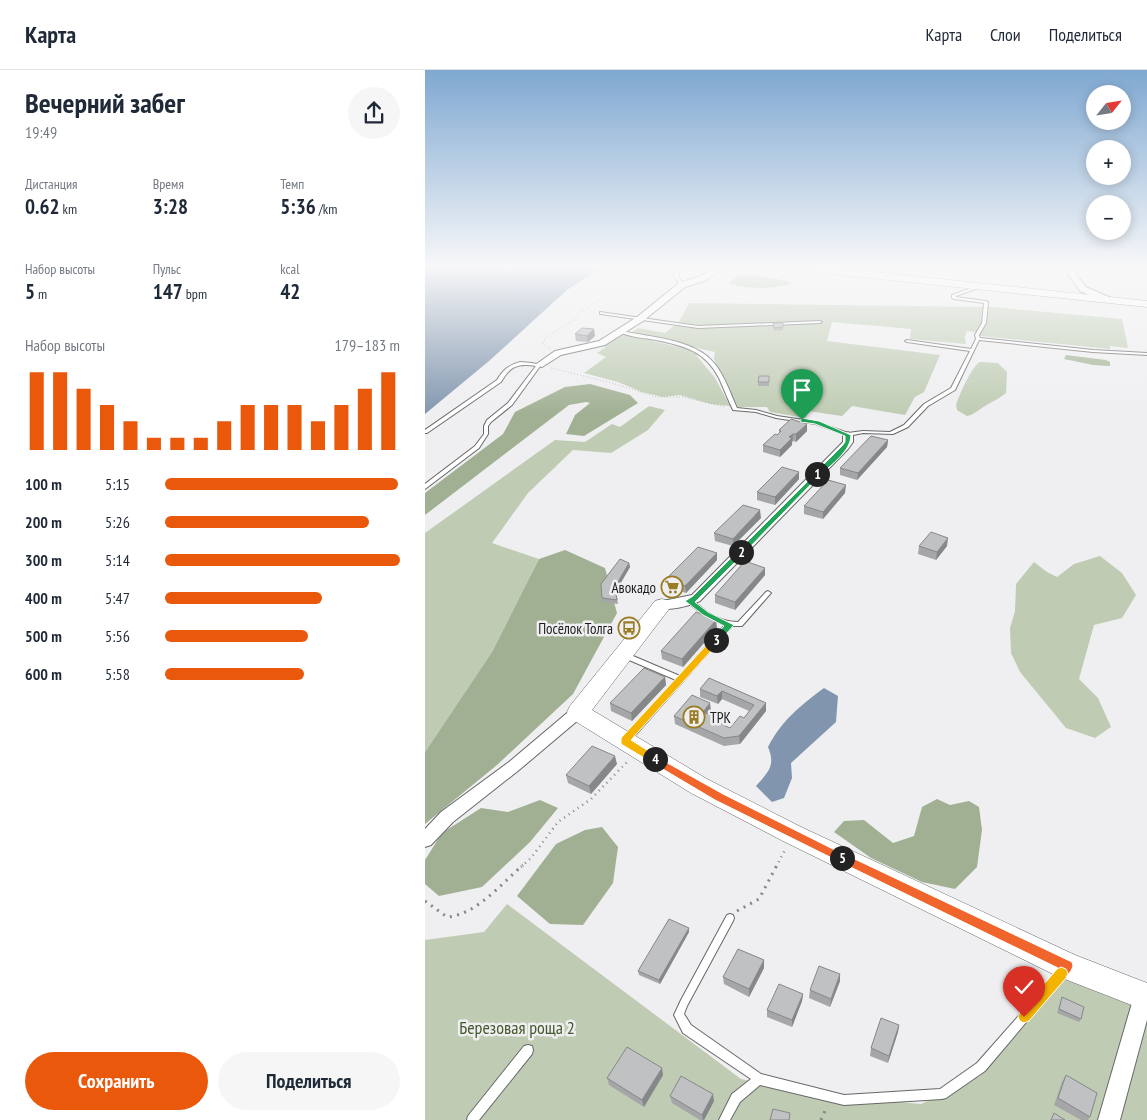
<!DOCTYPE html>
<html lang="ru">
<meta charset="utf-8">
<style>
body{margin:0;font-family:"PT Sans Narrow",sans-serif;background:#f6f6f7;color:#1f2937;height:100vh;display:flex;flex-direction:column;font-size:19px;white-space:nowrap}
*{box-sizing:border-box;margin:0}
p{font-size:16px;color:#747a83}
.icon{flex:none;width:28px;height:28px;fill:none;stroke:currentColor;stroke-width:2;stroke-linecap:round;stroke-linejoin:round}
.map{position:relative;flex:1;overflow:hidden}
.panel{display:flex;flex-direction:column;background:#fff;width:425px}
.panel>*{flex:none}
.needle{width:32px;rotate:60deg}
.tools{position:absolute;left:661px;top:15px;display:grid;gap:10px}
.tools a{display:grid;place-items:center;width:45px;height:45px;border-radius:50%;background:#fff;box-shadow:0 2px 12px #0003;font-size:25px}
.pin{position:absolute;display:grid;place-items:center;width:42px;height:42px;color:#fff;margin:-51px -21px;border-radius:50% 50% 50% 0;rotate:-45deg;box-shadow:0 0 5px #0007}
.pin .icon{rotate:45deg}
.km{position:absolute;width:25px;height:25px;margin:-12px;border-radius:50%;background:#222;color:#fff;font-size:14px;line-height:25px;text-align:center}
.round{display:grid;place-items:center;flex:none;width:52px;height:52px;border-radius:26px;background:#f6f6f7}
.summary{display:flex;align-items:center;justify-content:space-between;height:85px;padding:0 25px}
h1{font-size:28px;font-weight:700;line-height:38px}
.figures{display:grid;grid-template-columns:repeat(3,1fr);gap:8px;height:85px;padding:5px 25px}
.figures div{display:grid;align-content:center}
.figures b{font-size:21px;font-weight:700}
.figures small{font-size:14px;font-weight:400}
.figures p{font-size:14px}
.chart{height:140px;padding:10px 25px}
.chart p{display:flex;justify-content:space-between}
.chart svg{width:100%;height:90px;margin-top:5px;stroke:#ea580c;stroke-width:6}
.button{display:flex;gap:10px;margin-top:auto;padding:10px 25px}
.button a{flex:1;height:58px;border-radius:30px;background:#ea580c;color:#fff;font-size:20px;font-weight:700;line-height:58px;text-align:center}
.button a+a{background:#f6f6f7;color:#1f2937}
ul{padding:0 25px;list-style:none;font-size:16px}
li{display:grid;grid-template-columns:80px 60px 1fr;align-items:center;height:38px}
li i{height:12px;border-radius:6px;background:#ea580c}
header{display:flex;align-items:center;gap:30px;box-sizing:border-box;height:70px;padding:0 25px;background:#fff;border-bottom:1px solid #e0e1e3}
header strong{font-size:24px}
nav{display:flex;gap:28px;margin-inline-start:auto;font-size:18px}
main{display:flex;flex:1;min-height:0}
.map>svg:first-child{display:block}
</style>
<header>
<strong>Карта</strong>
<nav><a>Карта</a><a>Слои</a><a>Поделиться</a></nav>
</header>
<main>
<section class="panel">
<div class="summary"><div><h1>Вечерний забег</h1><p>19:49</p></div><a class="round"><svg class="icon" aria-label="share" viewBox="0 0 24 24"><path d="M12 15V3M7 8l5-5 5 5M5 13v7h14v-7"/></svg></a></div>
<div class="figures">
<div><p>Дистанция</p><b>0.62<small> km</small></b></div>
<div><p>Время</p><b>3:28</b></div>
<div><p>Темп</p><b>5:36<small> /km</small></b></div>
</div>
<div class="figures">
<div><p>Набор высоты</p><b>5<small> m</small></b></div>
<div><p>Пульс</p><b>147<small> bpm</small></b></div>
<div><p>kcal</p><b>42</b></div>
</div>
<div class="chart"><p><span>Набор высоты</span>179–183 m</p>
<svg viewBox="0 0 160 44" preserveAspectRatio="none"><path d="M5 44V6M15 44V6M25 44V14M35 44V22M45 44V30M55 44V38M65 44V38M75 44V38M85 44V30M95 44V22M105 44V22M115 44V22M125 44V30M135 44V22M145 44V14M155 44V6"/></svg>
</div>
<ul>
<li><b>100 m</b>5:15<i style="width:99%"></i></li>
<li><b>200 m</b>5:26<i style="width:87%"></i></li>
<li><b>300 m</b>5:14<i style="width:100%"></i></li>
<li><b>400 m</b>5:47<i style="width:67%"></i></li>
<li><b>500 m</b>5:56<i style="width:61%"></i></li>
<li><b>600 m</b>5:58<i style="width:59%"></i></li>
</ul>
<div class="button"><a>Сохранить</a><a>Поделиться</a></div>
</section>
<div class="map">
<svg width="722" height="1050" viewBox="0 0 722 1050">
<rect width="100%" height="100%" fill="#efeff1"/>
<!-- green -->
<g fill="#bfccb3">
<polygon points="264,233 566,237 697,249 703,278 685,276 685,279 555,266 555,263 542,261 540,267 541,274 485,269 486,259 407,252 402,271 515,285 499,322 490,327 480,345 427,336 417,346 383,341 381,348 345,342 342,337 313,337 289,289 290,282 206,263 213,258 240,263 254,252"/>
<polygon points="197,264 262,279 274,284 271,285 290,308 305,336 286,334 255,325 238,327 217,322 193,312 159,303 181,287 172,283 181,277 178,276"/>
<path d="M555,292L573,293L582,302L581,323C574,329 568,331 560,336C553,340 550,344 542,346L532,340L531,335C534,325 547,296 555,292Z"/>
<polygon points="224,336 240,340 223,360 186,383 148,380 103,423 67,473 114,489 67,582 0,682 0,463 130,370 160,372 187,354 195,357"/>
<polygon points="675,486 697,503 711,525 697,548 669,555 654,609 673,628 686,657 670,668 641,658 595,602 586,583 585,558 590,541 591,514 609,492 622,502 632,507 649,494"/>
<polygon points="82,834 316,1009 385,1024 496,1034 555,1006 644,905 722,938 722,1050 0,1050 0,870 59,862"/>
</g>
<!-- forest -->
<g fill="#a1b093">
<path d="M316,204L334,205L366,212L365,214C344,219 325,219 304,214L309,208Z"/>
<polygon points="641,285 681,290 685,292 685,296 668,295 639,289"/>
<polygon points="165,314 205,325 213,333 159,366 141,364 150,345 165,333 161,332 144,335 0,445 0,423 78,364 90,342 140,317"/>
<polygon points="140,480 180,498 192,543 148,624 72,695 0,754 0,682 67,582 114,489"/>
<polygon points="512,729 525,735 544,731 554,737 557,760 552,797 530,819 497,812 446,788 409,762 419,751 439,750 468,773 489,766 497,737"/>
<polygon points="115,730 133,738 105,772 57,817 14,826 0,814 0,790 17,763 56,738 83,742"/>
<polygon points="177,757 193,777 188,813 158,855 125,854 92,826 131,774 160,760"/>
</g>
<!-- water -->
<g fill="#8196ae">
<polygon points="0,198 176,198 142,220 64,291 0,344"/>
<path d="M399,618L413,626L411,652L366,693L367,708L359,728L347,732L331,716C343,702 351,696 343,677C357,650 375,636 399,618Z"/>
</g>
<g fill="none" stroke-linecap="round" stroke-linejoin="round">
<!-- ferry -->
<polyline stroke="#0e2f51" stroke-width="1" stroke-dasharray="4 3" stroke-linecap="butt" points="0,209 16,198"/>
<!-- lane casing -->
<g stroke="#676769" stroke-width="2">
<g id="lane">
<polygon points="250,198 254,198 253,206 259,215 258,216 256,216 249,206"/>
<path d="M552,216H553V218L531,226V227L561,231L563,232L561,253L554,265L555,268L668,280L722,283V285L668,282L554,270L530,320L503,336L483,357L468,364L438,363L423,366L391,354L351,348L331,342L308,340C303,330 299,319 294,308C280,281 260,276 231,270C219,268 205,267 194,262L196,261C224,267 270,269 289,293C300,306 305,323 312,338L331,340L352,346L392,352L423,363L438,361L465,362L479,355L499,334L526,318L545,281L482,272L480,271L482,270L546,279L551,269L550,265L557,253L559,233L529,229L527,228V225Z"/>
<polygon points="175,242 273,256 395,251 397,252 395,253 273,258 176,244 175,244"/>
<path d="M95,292L107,293L116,295L87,335L66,352L63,356V364L54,378L0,419V414L50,376L59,364V356L62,350L83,333L111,296C93,293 85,296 76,312L2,363H0V360L72,310C78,300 84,295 95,292Z"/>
<path d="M343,521L346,523L345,524L317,556H307L205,671L202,672L199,671L198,669L199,667L251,610L197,587L196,585L197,583H201L255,606L300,555C285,550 274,542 262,532L261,531L262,530C269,529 276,538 282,542C292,548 302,552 313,552L341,522Z"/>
<polygon points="305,844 308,845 309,848 308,851 262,936 259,944 266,955 336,1004 419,1025 515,1019 552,993 635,899 638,897 641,899 643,902 641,905 560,1001 521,1028 517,1029 419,1035 335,1015 315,1032 305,1050 294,1050 307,1024 326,1009 258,963 249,945 256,930 302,845"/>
<polygon points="103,975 107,976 108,980 107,984 54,1050 42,1050 43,1046 99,976"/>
</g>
</g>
<!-- street casing -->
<g stroke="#676769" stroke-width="2">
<g id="street">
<polygon points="291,198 300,198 279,211 260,217 218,251 180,275 136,285 117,297 110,295 130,281 174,271 212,247 254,213 273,207"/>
<polygon points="649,198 657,198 651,204 661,217 686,228 686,232 680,232 655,221 643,204"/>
<path d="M423,362L428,365V372L423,379L275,531C264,536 245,541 233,538L231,535L233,532L267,525L415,375L418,372V365Z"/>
<polygon points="153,637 158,638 160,642 158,646 94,700 28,752 6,775 0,777 0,759 16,742 84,692 148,638"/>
<polygon points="719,916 722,918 722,950 695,1050 673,1050 709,926 712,919"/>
</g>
</g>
<!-- secondary casing -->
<g stroke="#676769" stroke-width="1">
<g id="secondary">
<polygon points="373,198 412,198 722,231 722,237 378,201"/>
<polygon points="237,529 244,531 247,535 167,640 282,709 376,757 650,885 722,913 722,941 632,906 358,771 266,723 145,648 142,642 145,636 230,531"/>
</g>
</g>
<!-- path-far2 -->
<g stroke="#868687" stroke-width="1" stroke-dasharray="0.5 2.5" stroke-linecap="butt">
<polyline points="125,279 118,274 121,267 152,248 157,241 187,222 240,198"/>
<polyline points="126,298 187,313 232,327 257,327 301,337"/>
</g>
<!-- path-far1 -->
<g stroke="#868687" stroke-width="2.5" stroke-dasharray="1 4.5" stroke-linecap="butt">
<polyline points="96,797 106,788 133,752 166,729 203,691"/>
<polyline points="351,797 361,778"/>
</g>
<!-- path -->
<g stroke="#868687" stroke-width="3" stroke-dasharray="2 5.5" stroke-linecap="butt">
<path d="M0,831L22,847C51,845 76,814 98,795"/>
<polyline points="312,841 334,829 352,795"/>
<polyline points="396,1050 402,1036"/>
</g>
<!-- lane -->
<use href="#lane" fill="#fff" fill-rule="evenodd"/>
<!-- street -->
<use href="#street" fill="#fff" fill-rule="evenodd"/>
<!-- secondary -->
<use href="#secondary" fill="#fff" fill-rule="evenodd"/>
</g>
<!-- wall -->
<g fill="#a5a6a8">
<polygon points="348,253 358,257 358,260 349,261"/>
<polygon points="150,264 170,266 163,272 151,271"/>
<polygon points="344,306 344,316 333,316 333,312"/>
<polygon points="354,360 382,361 371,372 368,371 367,372 367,375 355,387 338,382 338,375 352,365 354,363"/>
<polygon points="463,370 462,377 432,410 415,405 415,398"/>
<polygon points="374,402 374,409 350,435 332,430 332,422"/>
<polygon points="420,423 398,449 379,444 379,436"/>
<polygon points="336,448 308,476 290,471 289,463"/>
<polygon points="494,476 522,476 511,490 493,484"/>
<polygon points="292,483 292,490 261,523 242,517 241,509"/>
<polygon points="204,493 205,497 191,521 193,534 177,532 177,528"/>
<polygon points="340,505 310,540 290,533 290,525"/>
<polygon points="292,558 258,597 237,589 236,581"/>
<polygon points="240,607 241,615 207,651 186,641 185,633"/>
<polygon points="284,608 341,633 341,641 315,674 299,676 250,654 249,646 286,641 283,644 294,649 294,653 305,658 319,648 324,641 297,629 293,634 275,627 275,619"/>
<polygon points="192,694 166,724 143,713 141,705"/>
<polygon points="264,862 235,914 214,905 213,901"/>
<polygon points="339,898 324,927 299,914 298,907"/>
<polygon points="415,911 405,937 384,928 385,920"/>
<polygon points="378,924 377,931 367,957 342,947 342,940"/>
<polygon points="637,927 656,949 654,952 632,943"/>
<polygon points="474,955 473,962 463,993 445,986 446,978"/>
<polygon points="238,1005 219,1037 184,1015 182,1008"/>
<polygon points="641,1005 665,1047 663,1050 656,1050 629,1035 637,1012"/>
<polygon points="245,1026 289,1031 279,1050 275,1050 247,1033"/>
</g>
<!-- shaded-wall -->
<g fill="#868788">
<polygon points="169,259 170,266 163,272 162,266"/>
<polygon points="382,354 382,361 371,372 371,364"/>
<polygon points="368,364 367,375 355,387 355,380 364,367"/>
<polygon points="463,370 462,377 432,410 433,403"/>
<polygon points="374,402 374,409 350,435 350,427"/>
<polygon points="421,415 420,423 398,449 398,442"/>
<polygon points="335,440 336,448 308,476 308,469"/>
<polygon points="523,468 522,476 511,490 512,482"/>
<polygon points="292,483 292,490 261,523 260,516"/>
<polygon points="204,493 205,497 191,521 190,517"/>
<polygon points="340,498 340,505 310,540 310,532"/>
<polygon points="291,550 292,558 258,597 257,589"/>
<polygon points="240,607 241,615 207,651 206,643"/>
<polygon points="297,621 297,629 293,634 292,626"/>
<polygon points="285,633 286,641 279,650 278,642"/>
<polygon points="341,633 341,641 315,674 314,666"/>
<polygon points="190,686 192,694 166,724 164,716"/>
<polygon points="264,858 264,862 235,914 234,910"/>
<polygon points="339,890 339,898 324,927 324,919"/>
<polygon points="415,904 415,911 405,937 406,929"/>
<polygon points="378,924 377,931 367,957 367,950"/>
<polygon points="474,955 473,962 463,993 464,986"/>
<polygon points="237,998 238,1005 219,1037 217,1030"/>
<polygon points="288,1024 289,1031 279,1050 278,1050 277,1045"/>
</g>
<!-- building -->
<g fill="#c0c1c3" stroke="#868788">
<polygon points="348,253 358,253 358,257 349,258"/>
<polygon points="157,258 169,259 162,266 150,264"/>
<polygon points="334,306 344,306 344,312 333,312"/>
<polygon points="366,349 382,354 371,364 368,364 364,367 367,368 355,380 338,375 350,364 352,365 356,361 354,360"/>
<polygon points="446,366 463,370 433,403 415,398"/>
<polygon points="357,397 374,402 350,427 332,422"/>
<polygon points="403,410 421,415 398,442 379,436"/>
<polygon points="318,435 335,440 308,469 289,463"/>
<polygon points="506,462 523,468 512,482 494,476"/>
<polygon points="273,477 292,483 260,516 241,509"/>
<polygon points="195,489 204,493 190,517 192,530 177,528 176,514"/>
<polygon points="320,491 340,498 310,532 290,525"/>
<polygon points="271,542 291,550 257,589 236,581"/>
<polygon points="219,598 240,607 206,643 185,633"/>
<polygon points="284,608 341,633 314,666 299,668 249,646 267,625 285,633 278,642 294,649 292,652 305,658 315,646 319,648 329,635 297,621 292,626 275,619"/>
<polygon points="167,676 190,686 164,716 141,705"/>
<polygon points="244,849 264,858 234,910 213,901"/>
<polygon points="313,879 339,890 324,919 298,907"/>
<polygon points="394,896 415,904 406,929 385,920"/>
<polygon points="354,914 378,924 367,950 342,940"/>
<polygon points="637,927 659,937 656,949 634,939"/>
<polygon points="456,948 474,955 464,986 446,978"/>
<polygon points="202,977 237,998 217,1030 182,1008"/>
<polygon points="641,1005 672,1023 665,1047 633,1028"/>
<polygon points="256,1006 288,1024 277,1045 245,1026"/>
<polygon points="348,1039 365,1043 364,1050 345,1050"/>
<polygon points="629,1043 640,1050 626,1050"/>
</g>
<!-- sky -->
<linearGradient id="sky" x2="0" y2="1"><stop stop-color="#7fa8d1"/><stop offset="0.57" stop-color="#f8f8f9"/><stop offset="1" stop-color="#f8f8f9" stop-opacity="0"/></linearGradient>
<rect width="722" height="345" fill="url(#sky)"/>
<!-- split-1 -->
<path fill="#22a559" stroke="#fff" d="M377,348L394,351L426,365C426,381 406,395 394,406L389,404L417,376L420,372V366L390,354L375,352Z"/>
<!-- split-2 -->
<polygon fill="#22a559" stroke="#fff" points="392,402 394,403 394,406 319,483 314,483 314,480"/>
<!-- split-3 -->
<polygon fill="#22a559" stroke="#fff" points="314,480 320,482 270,532 283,542 309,555 294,572 291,573 286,570 299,556 278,545 260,531 268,526"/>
<!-- split-4 -->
<polygon fill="#f5b400" stroke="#fff" points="291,567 294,568 294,572 206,670 233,687 233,692 226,692 196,674 196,668 288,568"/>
<!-- split-5 -->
<polygon fill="#f0652b" stroke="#fff" points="230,686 298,724 420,785 422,788 420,791 413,791 290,730 226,692 225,689"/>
<!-- split-6 -->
<path fill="#f0652b" stroke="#fff" d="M417,783L647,892L648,896C646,902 642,907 636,909L632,908L630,903L633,898L413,791L411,788L413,785Z"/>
<!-- split-7 -->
<polygon fill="#f5b400" stroke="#fff" points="636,897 641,899 643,903 641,908 604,951 599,953 595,951 593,947 595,942 632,899"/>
<!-- icons -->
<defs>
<g id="supermarket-ring" transform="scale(1.125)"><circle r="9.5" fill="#efeff1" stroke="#9a7c25" stroke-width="1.5"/><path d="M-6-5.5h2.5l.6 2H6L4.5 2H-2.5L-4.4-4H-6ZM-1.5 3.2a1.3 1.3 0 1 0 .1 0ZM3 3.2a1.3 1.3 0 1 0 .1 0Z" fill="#9a7c25"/></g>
<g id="bus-ring" transform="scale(1.125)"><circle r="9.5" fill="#efeff1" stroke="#9a7c25" stroke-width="1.5"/><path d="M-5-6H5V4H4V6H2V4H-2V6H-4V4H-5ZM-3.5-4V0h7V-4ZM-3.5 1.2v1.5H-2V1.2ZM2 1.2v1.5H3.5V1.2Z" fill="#9a7c25"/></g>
<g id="building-ring" transform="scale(1.125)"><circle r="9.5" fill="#efeff1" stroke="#9a7c25" stroke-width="1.5"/><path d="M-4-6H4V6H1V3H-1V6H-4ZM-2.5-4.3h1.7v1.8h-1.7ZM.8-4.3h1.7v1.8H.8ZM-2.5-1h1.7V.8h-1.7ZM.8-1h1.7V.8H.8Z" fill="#9a7c25"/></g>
</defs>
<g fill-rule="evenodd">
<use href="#supermarket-ring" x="247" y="517"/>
<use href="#bus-ring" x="204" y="558"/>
<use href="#building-ring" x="269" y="647"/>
</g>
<g text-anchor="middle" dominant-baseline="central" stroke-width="5" stroke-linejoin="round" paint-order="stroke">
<!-- poi labels -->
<g font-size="15" fill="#1c1c1d" stroke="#efeff1" text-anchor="end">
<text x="231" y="517">Авокадо</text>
<text x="188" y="558">Посёлок Толга</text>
<text x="285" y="647" text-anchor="start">ТРК</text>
</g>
<!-- near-park labels -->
<g font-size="18" fill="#44592c" stroke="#efeff1">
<text x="92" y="957">Березовая роща 2</text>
</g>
</g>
</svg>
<div class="tools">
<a><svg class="needle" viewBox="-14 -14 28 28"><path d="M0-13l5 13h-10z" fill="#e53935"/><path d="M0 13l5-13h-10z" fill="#747a83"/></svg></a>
<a>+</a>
<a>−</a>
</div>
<div class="pin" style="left:377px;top:350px;background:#1e9e55"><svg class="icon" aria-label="arrive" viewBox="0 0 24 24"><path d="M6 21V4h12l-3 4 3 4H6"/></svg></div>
<div class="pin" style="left:599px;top:947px;background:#d93025"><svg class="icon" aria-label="check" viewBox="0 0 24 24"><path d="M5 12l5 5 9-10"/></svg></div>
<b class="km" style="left:392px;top:404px">1</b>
<b class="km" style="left:316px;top:482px">2</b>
<b class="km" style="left:291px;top:570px">3</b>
<b class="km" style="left:230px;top:689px">4</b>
<b class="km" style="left:417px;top:788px">5</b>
</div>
</main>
